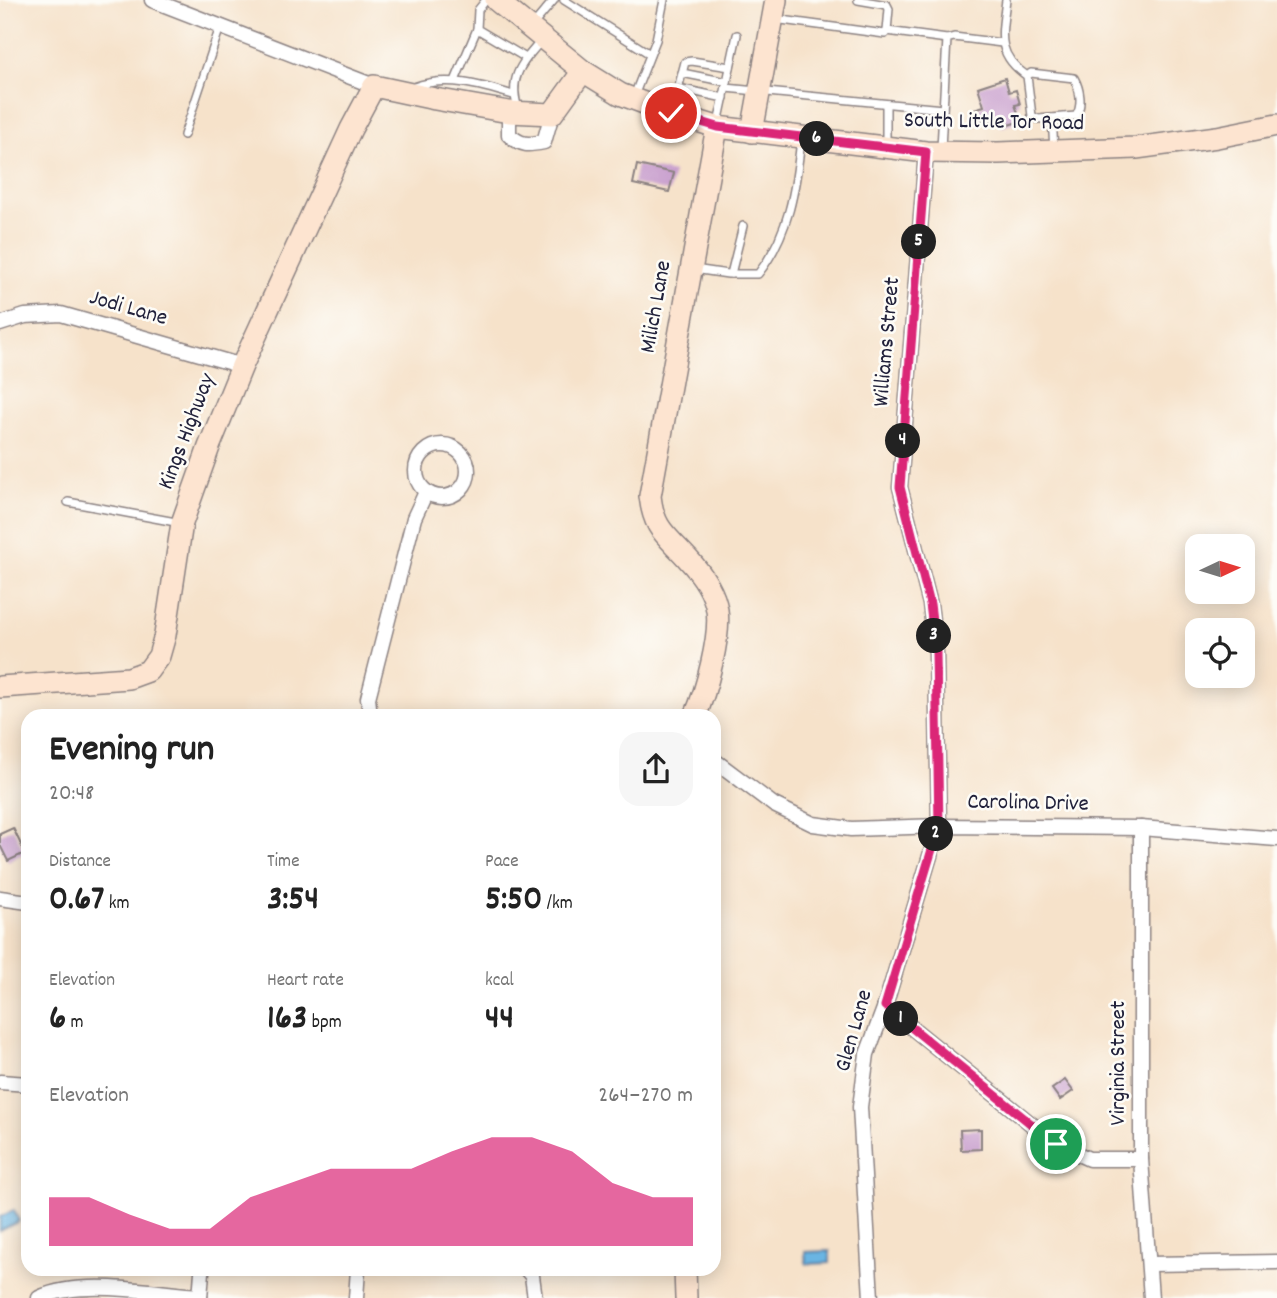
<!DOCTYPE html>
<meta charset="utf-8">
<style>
body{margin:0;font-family:Dekko,sans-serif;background:#f6f6f6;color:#222;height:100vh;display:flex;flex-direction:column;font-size:26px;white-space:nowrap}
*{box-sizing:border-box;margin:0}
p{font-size:23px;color:#767676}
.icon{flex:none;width:38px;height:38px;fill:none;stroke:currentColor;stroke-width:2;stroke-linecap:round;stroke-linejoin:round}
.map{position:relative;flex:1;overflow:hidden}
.panel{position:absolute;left:21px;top:709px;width:700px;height:567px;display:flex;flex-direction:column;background:#fff;border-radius:21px;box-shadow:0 4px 18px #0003}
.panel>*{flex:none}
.needle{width:46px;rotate:86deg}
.buttons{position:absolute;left:1185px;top:534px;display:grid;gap:14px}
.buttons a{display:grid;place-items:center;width:70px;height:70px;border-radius:14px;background:#fff;box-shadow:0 4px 18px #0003;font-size:35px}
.pin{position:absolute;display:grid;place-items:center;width:60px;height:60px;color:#fff;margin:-30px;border:4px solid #fff;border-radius:50%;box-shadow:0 2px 7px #0007}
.km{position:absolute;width:35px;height:35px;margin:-18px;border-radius:50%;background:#222;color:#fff;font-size:19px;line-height:35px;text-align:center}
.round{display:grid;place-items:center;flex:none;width:74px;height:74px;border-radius:21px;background:#f6f6f6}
.summary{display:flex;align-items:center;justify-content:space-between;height:119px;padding:0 28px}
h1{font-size:38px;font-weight:700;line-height:52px}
.stats{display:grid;grid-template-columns:repeat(3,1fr);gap:10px;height:119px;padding:7px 28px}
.stats div{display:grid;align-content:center}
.stats b{font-size:35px;font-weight:700}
.stats small{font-size:19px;font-weight:400}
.stats p{font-size:19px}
.chart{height:196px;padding:14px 28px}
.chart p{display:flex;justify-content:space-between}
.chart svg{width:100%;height:126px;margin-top:7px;fill:#db2777;opacity:.7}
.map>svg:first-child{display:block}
</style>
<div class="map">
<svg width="1277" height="1298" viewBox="0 0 1277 1298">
<rect width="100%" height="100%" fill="#fdfcf7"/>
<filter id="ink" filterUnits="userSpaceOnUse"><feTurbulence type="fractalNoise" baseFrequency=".0143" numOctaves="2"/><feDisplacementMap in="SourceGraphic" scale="14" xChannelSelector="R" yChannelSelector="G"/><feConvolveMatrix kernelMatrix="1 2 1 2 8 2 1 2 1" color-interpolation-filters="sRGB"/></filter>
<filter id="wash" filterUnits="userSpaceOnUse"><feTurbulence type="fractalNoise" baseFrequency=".00686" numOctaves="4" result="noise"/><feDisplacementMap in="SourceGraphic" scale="28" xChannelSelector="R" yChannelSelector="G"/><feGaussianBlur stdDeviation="1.57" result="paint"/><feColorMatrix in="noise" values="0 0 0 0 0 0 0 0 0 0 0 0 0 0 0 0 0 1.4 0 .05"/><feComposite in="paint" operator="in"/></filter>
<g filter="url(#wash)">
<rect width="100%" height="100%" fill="#f6e2ca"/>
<!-- water -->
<g fill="#6ab5e3" stroke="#466c8f" stroke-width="2">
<polygon points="14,1210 19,1221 0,1231 0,1217"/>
<polygon points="830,1251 830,1263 806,1264 805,1252"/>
</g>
<g id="blocks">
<!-- building -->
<g fill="#c89ecd">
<polygon points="1005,78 1009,92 1016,90 1020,104 1015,105 1021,121 1002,127 999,120 992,123 990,117 978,122 974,109 984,106 978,87"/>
<polygon points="637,165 674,173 669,192 633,184"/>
<polygon points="13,828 25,853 8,861 0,845 0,834"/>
<polygon points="1065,1080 1073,1091 1060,1100 1052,1089"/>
<polygon points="981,1129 981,1149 961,1150 960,1130"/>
</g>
</g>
</g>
<g filter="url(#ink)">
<use href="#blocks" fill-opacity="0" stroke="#8c8282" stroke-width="2"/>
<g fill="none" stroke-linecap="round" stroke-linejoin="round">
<!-- lane casing -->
<g stroke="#8c8282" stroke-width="10">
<g id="lane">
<polyline points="486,0 478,10 477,29 526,58"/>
<polyline points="564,0 650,54"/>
<polyline points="858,0 887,5 889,9 887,31"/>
<path d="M1006,0C1002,34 995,54 1027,76L1031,73L1074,78C1080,89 1083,105 1076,116L1038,119L1032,116L1027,76"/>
<polyline points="774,19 885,34 887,31 947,39"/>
<polyline points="532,26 554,0"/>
<polyline points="682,73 727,82"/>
<polyline points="455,81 477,29"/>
<path d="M414,87C446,75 481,85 513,95"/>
<polyline points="678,88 724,98"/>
<polyline points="726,88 943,109"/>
<polyline points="634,96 656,40 664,0"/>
<path d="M519,111C507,79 521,64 541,41"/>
<polyline points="672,112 685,62 692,61 730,67"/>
<polyline points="1052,118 1054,149"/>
<polyline points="718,124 737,35"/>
<polyline points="184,135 220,27"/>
<polyline points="886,145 886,104"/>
<polyline points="941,148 947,39 954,37 1002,43"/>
<path d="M694,269L728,274H758C789,235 796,188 801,139"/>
<polyline points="731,274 743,226"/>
<polyline points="68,502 181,523"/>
</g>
</g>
<!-- street casing -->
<g stroke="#8c8282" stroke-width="17">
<g id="street">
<polyline points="152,0 374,86"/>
<path d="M509,112V135C522,146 528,145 544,142L552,114"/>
<polyline points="0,324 25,316 61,314 242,366"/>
<circle cx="442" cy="471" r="26"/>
<polyline points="370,716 368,698 414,518 426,492"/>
<polyline points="714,760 774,805 813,824 851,829 939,826 1141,828 1277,839"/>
<polyline points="1141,828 1141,1159 1151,1298"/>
<polyline points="0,898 28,902"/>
<polyline points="885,1006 1056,1144 1089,1159 1141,1159"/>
<polyline points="0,1082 28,1084"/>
<polyline points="1150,1264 1277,1262"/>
<polyline points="526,1269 532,1276 535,1298"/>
<path d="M39,1298C82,1278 153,1293 200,1296"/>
<polyline points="200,1298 202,1272"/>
<polyline points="356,1298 358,1269"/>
<polyline points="871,1298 860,1107 867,1054 885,1006 939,826 936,653 930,604 900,487 926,152"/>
</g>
</g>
<!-- secondary casing -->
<g stroke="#8c8282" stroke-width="24">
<g id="secondary">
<polyline points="496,0 583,71 620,94 668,112 717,127 926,152 998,153 1136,148 1217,137 1277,125"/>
<polyline points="752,132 776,0"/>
<polyline points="0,687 129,678 148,671 159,656 165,635 182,523 209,447 242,366 351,129 374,86 435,99 509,112 552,114 583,71"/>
<path d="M695,716C706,692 721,636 717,610C714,591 701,573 688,559C667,535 654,531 650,496L717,127"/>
<polyline points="685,1269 686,1298"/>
</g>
</g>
<!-- lane -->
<use href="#lane" stroke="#fff" stroke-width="7"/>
<!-- street -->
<use href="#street" stroke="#fff" stroke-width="14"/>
<!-- secondary -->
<use href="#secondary" stroke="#fde4d0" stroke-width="21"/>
</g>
</g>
<g fill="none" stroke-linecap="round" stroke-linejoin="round" filter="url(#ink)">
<!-- route casing -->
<g stroke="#fff" stroke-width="14">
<polyline id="route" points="671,113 718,127 926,152 900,487 930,604 936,653 939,826 885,1006 1056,1144"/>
</g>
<!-- route -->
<use href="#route" stroke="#db2777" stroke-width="9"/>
</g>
<g text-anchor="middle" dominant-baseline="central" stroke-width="5" stroke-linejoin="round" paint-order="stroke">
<!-- street labels -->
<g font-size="23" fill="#22223b" stroke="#fdfcf7">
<text transform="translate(994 123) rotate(1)">South Little Tor Road</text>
<text transform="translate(657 307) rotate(-80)">Milich Lane</text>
<text transform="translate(128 309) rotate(16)">Jodi Lane</text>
<text transform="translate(888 342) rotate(-85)">Williams Street</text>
<text transform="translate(188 432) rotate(-69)">Kings Highway</text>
<text transform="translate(1028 804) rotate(1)">Carolina Drive</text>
<text transform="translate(855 1031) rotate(-74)">Glen Lane</text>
<text transform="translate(1119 1063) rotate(-90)">Virginia Street</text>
</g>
</g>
</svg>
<div class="buttons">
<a><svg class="needle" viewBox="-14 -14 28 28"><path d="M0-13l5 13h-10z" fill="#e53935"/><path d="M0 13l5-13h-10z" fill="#767676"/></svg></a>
<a><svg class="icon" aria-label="locate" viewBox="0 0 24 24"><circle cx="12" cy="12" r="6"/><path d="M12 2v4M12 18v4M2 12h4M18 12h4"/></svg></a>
</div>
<div class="pin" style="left:1056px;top:1144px;background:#1e9e55"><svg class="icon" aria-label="arrive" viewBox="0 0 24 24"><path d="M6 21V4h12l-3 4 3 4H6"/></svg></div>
<div class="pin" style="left:671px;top:113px;background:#d93025"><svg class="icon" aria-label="check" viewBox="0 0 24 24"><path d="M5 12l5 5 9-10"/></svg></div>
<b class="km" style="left:901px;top:1019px">1</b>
<b class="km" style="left:936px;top:834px">2</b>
<b class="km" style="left:934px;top:636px">3</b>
<b class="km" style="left:903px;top:441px">4</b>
<b class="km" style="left:919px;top:242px">5</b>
<b class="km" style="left:817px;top:139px">6</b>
<section class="panel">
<div class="summary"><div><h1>Evening run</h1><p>20:48</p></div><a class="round"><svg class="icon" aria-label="share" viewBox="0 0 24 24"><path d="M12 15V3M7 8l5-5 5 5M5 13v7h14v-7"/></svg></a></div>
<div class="stats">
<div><p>Distance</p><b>0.67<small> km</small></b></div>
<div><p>Time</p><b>3:54</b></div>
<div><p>Pace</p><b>5:50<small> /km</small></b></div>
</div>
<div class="stats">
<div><p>Elevation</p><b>6<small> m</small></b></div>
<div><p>Heart rate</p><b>163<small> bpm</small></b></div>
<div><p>kcal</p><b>44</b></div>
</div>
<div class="chart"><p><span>Elevation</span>264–270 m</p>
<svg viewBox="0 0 160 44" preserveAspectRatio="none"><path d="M0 44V27L10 27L20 33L30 38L40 38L50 27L60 22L70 17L80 17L90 17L100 11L110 6L120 6L130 11L140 22L150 27L160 27V44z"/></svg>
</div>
</section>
</div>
